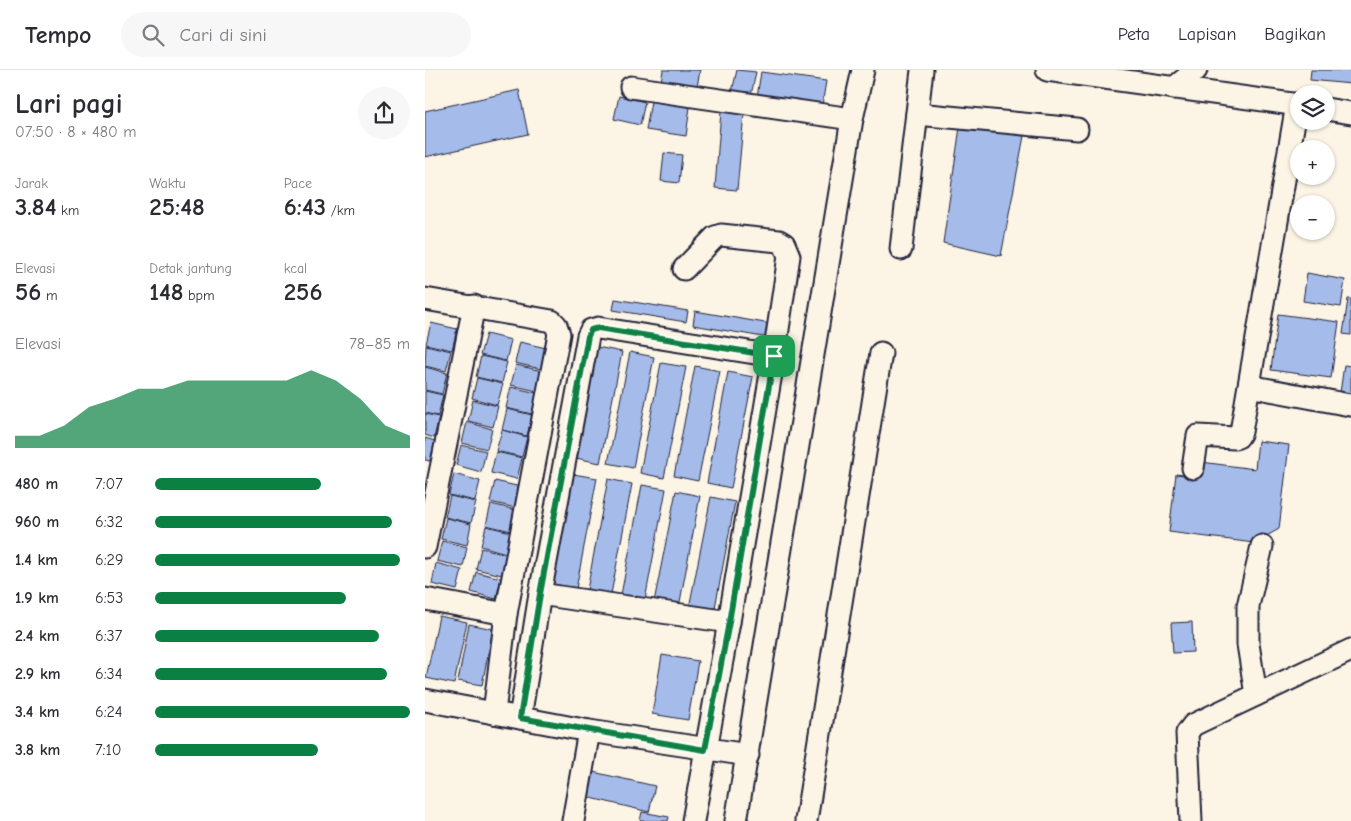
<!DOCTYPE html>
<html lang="id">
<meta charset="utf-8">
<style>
body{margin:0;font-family:"Comic Neue",sans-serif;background:#f7f7f7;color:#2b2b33;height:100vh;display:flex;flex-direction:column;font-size:19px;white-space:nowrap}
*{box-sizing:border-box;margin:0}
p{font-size:16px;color:#7c7c81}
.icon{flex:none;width:28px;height:28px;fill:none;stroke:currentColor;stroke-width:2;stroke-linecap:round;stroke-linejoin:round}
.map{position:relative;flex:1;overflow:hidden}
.side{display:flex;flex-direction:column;background:#fff;width:425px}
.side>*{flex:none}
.tools{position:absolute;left:865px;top:15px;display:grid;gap:10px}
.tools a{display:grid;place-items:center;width:45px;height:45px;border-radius:50%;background:#fff;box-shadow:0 1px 4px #0004;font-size:25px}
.pin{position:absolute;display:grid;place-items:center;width:42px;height:42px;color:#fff;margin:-21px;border-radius:10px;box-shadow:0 2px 8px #0006}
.round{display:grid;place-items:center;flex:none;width:52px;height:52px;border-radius:26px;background:#f7f7f7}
.summary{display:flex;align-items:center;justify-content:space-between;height:85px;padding:0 15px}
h1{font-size:28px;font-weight:700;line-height:38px}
.stats{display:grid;grid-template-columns:repeat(3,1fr);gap:8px;height:85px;padding:5px 15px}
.stats div{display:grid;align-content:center}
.stats b{font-size:25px;font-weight:700}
.stats small{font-size:14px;font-weight:400}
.stats p{font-size:14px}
.chart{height:140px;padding:10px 15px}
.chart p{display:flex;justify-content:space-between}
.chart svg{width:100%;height:90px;margin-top:5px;fill:#0b8043;opacity:.7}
ul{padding:0 15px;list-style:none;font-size:16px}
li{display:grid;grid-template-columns:80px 60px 1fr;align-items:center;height:38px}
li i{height:12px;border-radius:6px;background:#0b8043}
header{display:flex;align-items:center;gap:30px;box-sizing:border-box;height:70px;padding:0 25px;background:#fff;border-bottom:1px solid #e1e1e2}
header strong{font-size:24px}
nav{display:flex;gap:28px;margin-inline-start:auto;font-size:18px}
.search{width:350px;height:45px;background:#f7f7f7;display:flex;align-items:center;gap:12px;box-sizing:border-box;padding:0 18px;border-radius:28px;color:#7c7c81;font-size:19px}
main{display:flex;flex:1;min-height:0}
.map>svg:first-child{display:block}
</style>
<header>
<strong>Tempo</strong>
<div class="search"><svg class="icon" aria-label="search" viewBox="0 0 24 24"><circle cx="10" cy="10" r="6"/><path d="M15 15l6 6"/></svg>Cari di sini</div>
<nav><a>Peta</a><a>Lapisan</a><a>Bagikan</a></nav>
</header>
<main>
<section class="side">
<div class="summary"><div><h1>Lari pagi</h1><p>07:50 · 8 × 480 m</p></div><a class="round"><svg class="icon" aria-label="share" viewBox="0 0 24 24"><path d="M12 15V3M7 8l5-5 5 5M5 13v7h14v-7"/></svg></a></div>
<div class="stats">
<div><p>Jarak</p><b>3.84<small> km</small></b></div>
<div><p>Waktu</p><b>25:48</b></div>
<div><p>Pace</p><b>6:43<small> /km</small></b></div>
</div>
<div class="stats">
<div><p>Elevasi</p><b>56<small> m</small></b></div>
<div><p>Detak jantung</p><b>148<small> bpm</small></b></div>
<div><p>kcal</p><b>256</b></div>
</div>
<div class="chart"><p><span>Elevasi</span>78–85 m</p>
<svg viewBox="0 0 160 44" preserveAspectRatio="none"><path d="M0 44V38L10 38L20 33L30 24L40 20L50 15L60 15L70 11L80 11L90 11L100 11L110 11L120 6L130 11L140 20L150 33L160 38V44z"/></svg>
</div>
<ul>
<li><b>480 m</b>7:07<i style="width:65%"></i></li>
<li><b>960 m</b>6:32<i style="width:93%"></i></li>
<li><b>1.4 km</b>6:29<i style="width:96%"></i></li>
<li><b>1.9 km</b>6:53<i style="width:75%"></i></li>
<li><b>2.4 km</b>6:37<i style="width:88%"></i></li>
<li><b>2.9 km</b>6:34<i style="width:91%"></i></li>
<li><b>3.4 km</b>6:24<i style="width:100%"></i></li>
<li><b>3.8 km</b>7:10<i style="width:64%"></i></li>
</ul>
</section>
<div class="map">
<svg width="926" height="751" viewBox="0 0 926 751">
<rect width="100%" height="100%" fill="#fcf5e5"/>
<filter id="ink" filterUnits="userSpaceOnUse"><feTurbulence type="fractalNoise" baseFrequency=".02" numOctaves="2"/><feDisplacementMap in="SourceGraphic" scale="10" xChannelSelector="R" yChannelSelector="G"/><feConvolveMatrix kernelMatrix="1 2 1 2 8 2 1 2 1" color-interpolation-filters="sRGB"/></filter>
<g filter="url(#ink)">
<!-- building -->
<g fill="#a5bcea" stroke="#22223b">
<polygon points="238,0 275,0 272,17 236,12"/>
<polygon points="312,0 331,2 325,30 306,26"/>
<polygon points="886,0 926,0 926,14 885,10"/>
<polygon points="336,2 401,11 397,36 332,27"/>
<polygon points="94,20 103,64 0,87 0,41"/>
<polygon points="194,26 220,32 215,55 189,49"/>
<polygon points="226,31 265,37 261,66 221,60"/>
<polygon points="296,41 319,43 312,120 290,118"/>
<polygon points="535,57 599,66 576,186 518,173"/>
<polygon points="239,83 257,85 254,113 236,111"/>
<polygon points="882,203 920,210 916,237 878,231"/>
<polygon points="190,229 263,241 261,252 188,240"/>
<polygon points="923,229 926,229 926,265 918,264"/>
<polygon points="270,241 346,254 344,268 268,255"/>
<polygon points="853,244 914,252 906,308 846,300"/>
<polygon points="6,253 32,259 27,280 1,274"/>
<polygon points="61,264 86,270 81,291 55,285"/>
<polygon points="95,272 121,278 116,299 90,293"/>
<polygon points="1,275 26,281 21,301 0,296"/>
<polygon points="172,277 197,282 175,393 151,388"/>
<polygon points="205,282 229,287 208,398 183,393"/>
<polygon points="56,286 82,292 77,313 51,307"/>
<polygon points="236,293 261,297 239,408 215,403"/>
<polygon points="91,295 117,301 112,321 86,315"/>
<polygon points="919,295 926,296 926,332 914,330"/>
<polygon points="270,296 295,301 273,411 249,406"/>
<polygon points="0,297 22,303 17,324 0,320"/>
<polygon points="303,302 328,307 306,418 282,413"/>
<polygon points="52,308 78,314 72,335 47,328"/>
<polygon points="86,317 112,323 107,344 81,338"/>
<polygon points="0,321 18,325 13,346 0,343"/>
<polygon points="48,330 73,336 68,357 43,351"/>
<polygon points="82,339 107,345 102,366 77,360"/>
<polygon points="0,344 14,347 9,368 0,365"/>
<polygon points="42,352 67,359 62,379 37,373"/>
<polygon points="77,360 102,367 97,387 71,381"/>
<polygon points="0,368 10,371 5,391 0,390"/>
<polygon points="833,371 864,375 854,459 829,473 744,462 751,404 774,407 776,392 830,399"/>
<polygon points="36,375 61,381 56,402 31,395"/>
<polygon points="71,382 97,388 92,409 66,403"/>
<polygon points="29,404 55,411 50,431 24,425"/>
<polygon points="148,404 172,408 151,519 127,514"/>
<polygon points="183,409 207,414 186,524 162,520"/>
<polygon points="70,411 96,417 91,438 65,432"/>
<polygon points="217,415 241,419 220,530 196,525"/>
<polygon points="251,421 275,426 254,537 229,532"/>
<polygon points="25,426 51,432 46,453 20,447"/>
<polygon points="286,427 310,432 289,543 264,538"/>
<polygon points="66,434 91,440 86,461 61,455"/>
<polygon points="21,448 46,454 42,475 16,469"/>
<polygon points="61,456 86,462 81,483 56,476"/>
<polygon points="17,471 42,477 38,497 12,491"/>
<polygon points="56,478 82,484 77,505 51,499"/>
<polygon points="11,493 37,500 32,520 7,514"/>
<polygon points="51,502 76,508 71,529 46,522"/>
<polygon points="14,546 42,552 29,614 1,608"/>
<polygon points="767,552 768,582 748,583 746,553"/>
<polygon points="44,554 68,559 57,615 33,611"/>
<polygon points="237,585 273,591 263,650 227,644"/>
<polygon points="168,702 230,716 224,742 162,727"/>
<polygon points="217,742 244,747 243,751 215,751"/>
</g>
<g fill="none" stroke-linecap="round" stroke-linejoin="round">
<!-- minor casing -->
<g stroke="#22223b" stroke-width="25">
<g id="minor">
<polyline points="622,0 874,35"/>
<polyline points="206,17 427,49"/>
<polyline points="749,18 771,0"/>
<polyline points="901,39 926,43"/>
<polyline points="492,44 652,59"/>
<polyline points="476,179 497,0"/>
<polyline points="259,199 290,167 296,165 354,171 359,174 364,186 349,286 304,552 268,751"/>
<polyline points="0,229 127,251 131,255 134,264 81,544 69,643 164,661 323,685"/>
<polyline points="824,316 925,335"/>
<polyline points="768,398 773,366 810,368 813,367 816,362 872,34"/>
<polyline points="0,477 49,236"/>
<polyline points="115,524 163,266 166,260 173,258 349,286"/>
<polyline points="0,529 81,544"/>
<polyline points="831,625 823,574 823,536 837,476"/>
<polyline points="0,630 69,643"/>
<polyline points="95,648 115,524 304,552"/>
<polyline points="148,751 164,661"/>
<polyline points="311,751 427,49 438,0"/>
<polyline points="381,751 456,283"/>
<polyline points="766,751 762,663 768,655 926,580"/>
</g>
</g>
<!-- minor -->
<use href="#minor" stroke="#fcf5e5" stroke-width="21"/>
</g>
</g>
<g fill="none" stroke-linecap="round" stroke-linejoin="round" filter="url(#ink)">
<!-- route casing -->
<g stroke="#fff" stroke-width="10">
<polygon id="route" points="173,258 349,286 304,552 280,680 95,648 115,524 163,266 166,260"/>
</g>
<!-- route -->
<use href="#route" stroke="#0b8043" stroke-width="6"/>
</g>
</svg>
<div class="tools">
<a><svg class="icon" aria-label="layers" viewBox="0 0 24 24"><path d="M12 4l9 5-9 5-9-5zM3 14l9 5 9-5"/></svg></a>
<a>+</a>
<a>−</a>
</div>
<div class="pin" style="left:349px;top:286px;background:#1e9e55"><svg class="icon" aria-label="arrive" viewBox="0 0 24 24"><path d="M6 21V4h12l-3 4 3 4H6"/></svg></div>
</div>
</main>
